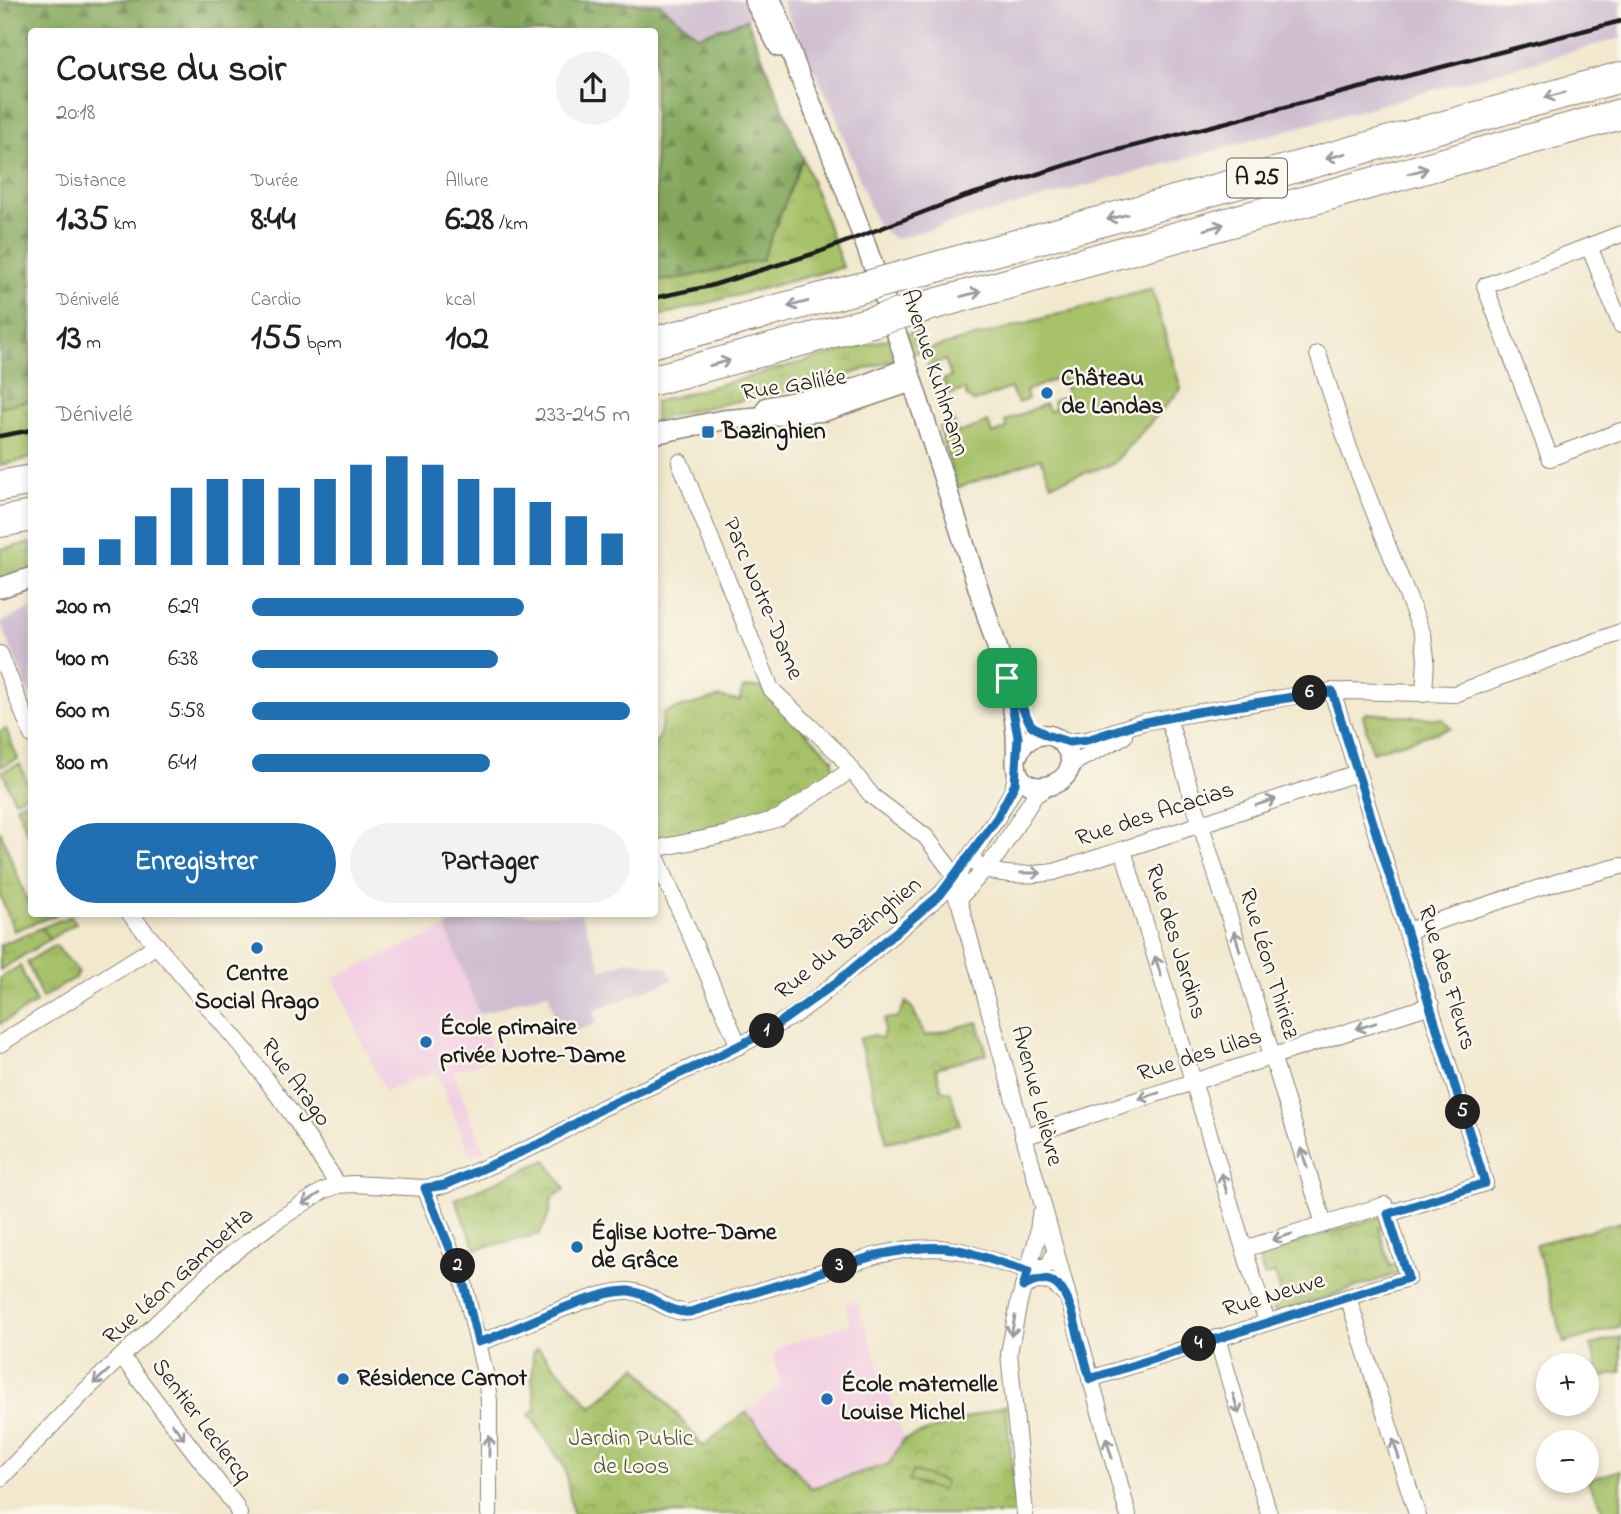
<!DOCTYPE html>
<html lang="fr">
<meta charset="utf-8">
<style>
body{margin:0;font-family:"Indie Flower",sans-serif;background:#f2f2f2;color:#202124;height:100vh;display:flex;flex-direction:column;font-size:26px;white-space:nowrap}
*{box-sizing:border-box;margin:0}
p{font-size:23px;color:#757577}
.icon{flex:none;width:38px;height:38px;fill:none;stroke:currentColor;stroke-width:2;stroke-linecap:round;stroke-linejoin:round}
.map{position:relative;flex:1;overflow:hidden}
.sheet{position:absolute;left:28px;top:28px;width:630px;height:889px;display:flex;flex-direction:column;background:#fff;border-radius:7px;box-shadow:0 4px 10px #0003}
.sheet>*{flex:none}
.controls{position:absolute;left:1536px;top:1353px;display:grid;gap:14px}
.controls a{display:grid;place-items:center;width:63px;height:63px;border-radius:50%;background:#fff;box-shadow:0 4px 10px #0003;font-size:35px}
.pin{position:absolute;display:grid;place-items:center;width:60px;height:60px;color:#fff;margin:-30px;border-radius:14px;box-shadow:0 4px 10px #0006}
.km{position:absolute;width:35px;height:35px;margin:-18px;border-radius:50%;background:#222;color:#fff;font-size:19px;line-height:35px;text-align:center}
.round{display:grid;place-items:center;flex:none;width:74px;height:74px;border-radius:37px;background:#f2f2f2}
.headline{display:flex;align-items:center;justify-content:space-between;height:119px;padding:0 28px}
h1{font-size:38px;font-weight:700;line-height:52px}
.stats{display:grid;grid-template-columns:repeat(3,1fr);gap:10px;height:119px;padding:7px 28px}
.stats div{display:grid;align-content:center}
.stats b{font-size:35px;font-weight:700}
.stats small{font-size:19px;font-weight:400}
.stats p{font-size:19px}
.chart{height:196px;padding:14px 28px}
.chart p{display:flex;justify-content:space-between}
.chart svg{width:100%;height:126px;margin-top:7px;stroke:#1f6fb2;stroke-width:6}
.cta{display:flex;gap:14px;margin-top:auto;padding:14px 28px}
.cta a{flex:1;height:80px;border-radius:42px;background:#1f6fb2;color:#fff;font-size:28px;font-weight:700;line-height:80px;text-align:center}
.cta a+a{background:#f2f2f2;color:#202124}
ul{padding:0 28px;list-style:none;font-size:23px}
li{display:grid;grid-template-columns:112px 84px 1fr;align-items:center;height:52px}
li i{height:18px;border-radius:9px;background:#1f6fb2}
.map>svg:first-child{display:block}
</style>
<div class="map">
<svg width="1621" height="1514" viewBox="0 0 1621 1514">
<defs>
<pattern id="grass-tufts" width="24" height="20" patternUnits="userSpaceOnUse" patternTransform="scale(1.75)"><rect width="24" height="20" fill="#a6c167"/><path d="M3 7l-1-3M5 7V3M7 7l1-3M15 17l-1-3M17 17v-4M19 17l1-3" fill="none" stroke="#8ea559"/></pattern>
<pattern id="forest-firs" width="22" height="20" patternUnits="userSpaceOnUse" patternTransform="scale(1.75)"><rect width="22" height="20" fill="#84a75c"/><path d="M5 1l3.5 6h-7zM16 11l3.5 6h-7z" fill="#6b874b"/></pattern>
<pattern id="park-crowns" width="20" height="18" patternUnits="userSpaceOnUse" patternTransform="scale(1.75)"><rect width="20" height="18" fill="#a6c167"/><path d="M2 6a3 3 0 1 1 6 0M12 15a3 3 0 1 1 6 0" fill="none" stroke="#8ea559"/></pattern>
</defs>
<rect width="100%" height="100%" fill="#fbf7ec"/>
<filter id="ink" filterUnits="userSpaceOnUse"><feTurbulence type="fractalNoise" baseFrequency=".0143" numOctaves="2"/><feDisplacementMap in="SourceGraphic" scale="14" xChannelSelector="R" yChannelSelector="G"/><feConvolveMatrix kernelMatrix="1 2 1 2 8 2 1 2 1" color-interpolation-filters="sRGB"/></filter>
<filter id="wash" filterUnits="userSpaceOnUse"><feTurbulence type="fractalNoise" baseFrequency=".00686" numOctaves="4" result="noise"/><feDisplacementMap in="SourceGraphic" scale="28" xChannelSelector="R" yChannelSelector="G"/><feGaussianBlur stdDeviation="1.57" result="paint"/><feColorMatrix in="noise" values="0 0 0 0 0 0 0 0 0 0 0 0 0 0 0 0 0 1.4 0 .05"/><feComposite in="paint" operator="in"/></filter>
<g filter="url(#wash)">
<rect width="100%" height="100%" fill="#f2e8ce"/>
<!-- built -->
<g fill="#f2cfe2">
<polygon points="446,928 495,1057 453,1071 484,1150 471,1156 435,1071 385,1092 334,978"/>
<polygon points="857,1301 904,1439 889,1464 811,1488 746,1412 781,1385 772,1355 785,1345 850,1324 845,1304"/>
</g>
<!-- industrial -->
<g fill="#cfbdd0">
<polygon points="543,0 780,0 747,19 698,36 659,4"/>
<polygon points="781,0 1621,0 1621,38 894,239 876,223 834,111"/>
<polygon points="31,608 31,698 1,623"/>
<polygon points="461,914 581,914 602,970 629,961 667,968 672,980 594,1011 597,1023 560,1037 548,993 479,1014 446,928 453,917"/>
</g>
<!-- grass -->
<g fill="url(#grass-tufts)" stroke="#616e42" stroke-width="2">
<polygon points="803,158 843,267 655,317 655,281 678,279 762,260"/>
<polygon points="917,331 922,351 816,385 684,412 655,421 655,402"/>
<polygon points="31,400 31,458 0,465 0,407"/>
<polygon points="31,543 31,591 0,599 0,549"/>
<polygon points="1366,713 1443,719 1451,728 1372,752 1363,716"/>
<polygon points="6,729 18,759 0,767 0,731"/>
<polygon points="20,764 31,793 14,800 2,771"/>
<polygon points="31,799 31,835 28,836 16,805"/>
<polygon points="0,830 27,900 31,898 32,914 58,914 14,931 0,895"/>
<polygon points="55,945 79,972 75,978 42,998 27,962"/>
<polygon points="20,966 36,1003 0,1024 0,978"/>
<polygon points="1621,1222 1621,1326 1564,1343 1536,1244"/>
<polygon points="1621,1470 1621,1514 1606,1514 1587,1480"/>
</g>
<!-- forest -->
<polygon fill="url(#forest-firs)" stroke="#50623c" stroke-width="2" points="0,0 543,0 660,4 698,36 747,19 803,158 762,260 678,279 655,281 654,32 32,32 31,400 0,407"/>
<!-- park -->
<g fill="url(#park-crowns)" stroke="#616e42" stroke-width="2">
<polygon points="760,687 833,759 833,776 806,794 767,813 679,837 655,840 654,741 658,741 664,712 720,697 739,701 743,688"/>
<polygon points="41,928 50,939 0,970 0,945"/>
<path d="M906,1002L913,1009L925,1036L978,1022L987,1054L936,1068L942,1091H950L960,1125L887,1142L859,1039L874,1035L881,1039C884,1035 885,1023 884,1019L898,1017Z"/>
<polygon points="546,1160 565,1189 552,1198 549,1214 540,1234 476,1249 455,1199"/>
<polygon points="1382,1216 1389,1224 1379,1228 1390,1266 1401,1264 1402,1267 1397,1274 1280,1312 1274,1311 1272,1302 1282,1298 1275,1273 1264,1276 1259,1259 1264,1253"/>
<polygon points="538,1348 592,1407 637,1367 703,1446 746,1412 811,1488 889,1464 904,1439 1006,1405 1017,1514 573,1514 565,1468 529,1414 536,1410 532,1380 533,1352"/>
</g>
<!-- garden -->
<g fill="#a6c167" stroke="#616e42" stroke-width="2">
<polygon points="1152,289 1181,389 1113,464 1051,484 1041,458 957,488 939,428 953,420 958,433 988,422 993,434 1007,428 1005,421 1045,404 1050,411 1055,409 1053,401 1068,395 1061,377 1026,391 1028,399 1018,403 1010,388 974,402 967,397 965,390 948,395 943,380 951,377 945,360 937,363 939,368 926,370 928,364 933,362 931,355 925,356 922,351"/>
<polygon points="71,916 76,923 50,939 41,928"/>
<polygon points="1621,1337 1621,1372 1600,1378 1591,1345"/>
<polygon points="912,1471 945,1482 942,1491 909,1481"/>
</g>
</g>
<g filter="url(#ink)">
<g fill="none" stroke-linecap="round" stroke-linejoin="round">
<!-- minor casing -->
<g stroke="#878275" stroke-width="18">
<g id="minor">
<polyline points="1621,234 1485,286 1550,458 1621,431"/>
<polyline points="1589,246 1621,325"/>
<polyline points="1318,354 1350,451 1423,635 1426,658 1424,694"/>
<polyline points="680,462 771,689 839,754 872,796 926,837 956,877 968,886"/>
<polyline points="0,654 32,735"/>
<polyline points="1332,691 1485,1183 1388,1214"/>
<polyline points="1168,718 1324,1224"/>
<polyline points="1058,740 1069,742 1087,740 1143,722 1316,692 1348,691 1455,694 1621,632"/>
<polyline points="1017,768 1013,790 997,818 956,877 953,889 960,904 1128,1514"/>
<polyline points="1067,771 1077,761 1124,736"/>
<polyline points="654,849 728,834 779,818 851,770"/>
<polyline points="1123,850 1244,1249"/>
<polyline points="654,852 739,1046"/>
<path d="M972,853L975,863C994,878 1032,875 1054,872L1357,773"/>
<polyline points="962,895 998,854 1035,795 1048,787"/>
<polyline points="130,914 244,1049 296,1120 338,1185"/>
<polyline points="1407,931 1558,882 1621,866"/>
<polyline points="0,1044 157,945"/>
<polyline points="1023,1137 1431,1005"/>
<polyline points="425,1188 463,1280 486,1377 489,1401 489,1514"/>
<polyline points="1023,1287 1037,1281 1052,1282 1066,1295"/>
<polyline points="1348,1297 1417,1514"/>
<polyline points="1217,1338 1269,1514"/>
<path d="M478,1342L489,1339C521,1327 599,1289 629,1291C652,1293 666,1314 690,1312L878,1255L908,1249L938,1248L961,1251L1028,1271L1049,1265L1055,1252"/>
<polyline points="122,1357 235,1505 239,1514"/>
<polyline points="1090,1379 1408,1278 1385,1205 1244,1249 1267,1322"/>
<polyline points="0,1479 84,1392 220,1263 270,1225 323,1191 338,1185 353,1184 425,1188 445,1185 546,1141 602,1108 739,1046 793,1016 815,1000 940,895 956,877"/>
<polyline points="1025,1514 1009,1353 1019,1302 1037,1239 1040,1215"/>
</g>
</g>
<!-- tertiary casing -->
<g stroke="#878275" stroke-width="22">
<g id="tertiary">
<polyline points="754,0 779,47"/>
<path d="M771,0C785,29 792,60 805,89C886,280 943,481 1007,678C1012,705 1018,730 1016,758C1013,810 1094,783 1064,745C1049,726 1024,736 1017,756"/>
<polyline points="767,407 848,391 907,368"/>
<polyline points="654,434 723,420 825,411 911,382"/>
<polyline points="0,588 32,577"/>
</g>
</g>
<!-- motorway casing -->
<g stroke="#878275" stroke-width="32">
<g id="motorway">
<polyline points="893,279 1621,77"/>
<polyline points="906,312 1621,114"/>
<polyline points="654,342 864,287"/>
<polyline points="654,380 875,321"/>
<polyline points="0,486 32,480"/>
<polyline points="0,522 32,516"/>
</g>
</g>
<!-- minor -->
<use href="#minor" stroke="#fff" stroke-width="16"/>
<!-- tertiary -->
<use href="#tertiary" stroke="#fff" stroke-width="19"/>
<!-- motorway -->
<use href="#motorway" stroke="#fff" stroke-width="30"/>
<!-- rail -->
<g stroke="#1c1c1c" stroke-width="4.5">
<polyline points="654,298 710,286 819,252 963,197 1099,155 1621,21"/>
<polyline points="0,436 32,430"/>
</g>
<!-- motorway-bridge casing -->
<g stroke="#878275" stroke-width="32" stroke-linecap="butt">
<g id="motorway-bridge">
<polyline points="864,287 893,279"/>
<polyline points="875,321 906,312"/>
</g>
</g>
<!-- motorway-bridge -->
<use href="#motorway-bridge" stroke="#fff" stroke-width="30"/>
</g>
<!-- one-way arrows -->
<defs><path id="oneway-shaft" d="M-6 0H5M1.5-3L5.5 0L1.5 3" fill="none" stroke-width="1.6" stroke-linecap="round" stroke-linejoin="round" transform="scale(1.75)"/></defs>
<g stroke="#999">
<use href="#oneway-shaft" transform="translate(1555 95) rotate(165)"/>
<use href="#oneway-shaft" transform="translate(1336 156) rotate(164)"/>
<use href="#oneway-shaft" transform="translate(1418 171) rotate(-15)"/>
<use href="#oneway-shaft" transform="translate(1117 217) rotate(165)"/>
<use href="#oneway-shaft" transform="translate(1214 227) rotate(-16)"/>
<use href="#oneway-shaft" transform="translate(971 294) rotate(-15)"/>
<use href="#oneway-shaft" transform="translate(798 304) rotate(165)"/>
<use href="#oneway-shaft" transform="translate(720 363) rotate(-15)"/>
<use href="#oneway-shaft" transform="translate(1266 802) rotate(-18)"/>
<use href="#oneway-shaft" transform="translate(1031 873)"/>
<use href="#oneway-shaft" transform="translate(1237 941) rotate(-107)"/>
<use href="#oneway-shaft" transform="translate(1158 966) rotate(-107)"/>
<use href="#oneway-shaft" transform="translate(1366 1026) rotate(162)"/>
<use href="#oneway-shaft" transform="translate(1149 1096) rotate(162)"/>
<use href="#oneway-shaft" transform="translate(1304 1158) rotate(-107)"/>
<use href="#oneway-shaft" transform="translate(1224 1183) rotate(-107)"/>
<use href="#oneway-shaft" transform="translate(311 1199) rotate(148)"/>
<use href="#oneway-shaft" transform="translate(1282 1237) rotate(163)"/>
<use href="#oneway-shaft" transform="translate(1013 1326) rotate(102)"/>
<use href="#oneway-shaft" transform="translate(101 1377) rotate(138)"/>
<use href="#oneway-shaft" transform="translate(1236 1404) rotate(73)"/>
<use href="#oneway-shaft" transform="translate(178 1431) rotate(53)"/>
<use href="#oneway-shaft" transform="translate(489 1446) rotate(-90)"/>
<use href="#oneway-shaft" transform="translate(1109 1448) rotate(-106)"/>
<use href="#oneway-shaft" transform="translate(1396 1449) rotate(-108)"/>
</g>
</g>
<g fill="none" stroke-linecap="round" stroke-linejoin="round" filter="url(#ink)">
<!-- route casing -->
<g stroke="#fff" stroke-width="14">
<path id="route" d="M1007,678L1031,725L1046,735L1069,742L1087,740L1136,724L1197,712L1332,691L1485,1183L1388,1214L1408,1278L1090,1379C1086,1363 1081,1347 1077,1331C1070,1303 1061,1264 1023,1287L1028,1271C1004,1265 979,1254 954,1249C928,1245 903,1250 877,1255L690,1312C666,1314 652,1293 629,1291C598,1289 522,1327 489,1339L478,1342L463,1280L425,1188L445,1185L546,1141L602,1108L708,1061L768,1031L837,982L940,895L997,818L1015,784L1018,737Z"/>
</g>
<!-- route -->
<use href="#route" stroke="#1f6fb2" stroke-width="9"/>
</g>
<!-- markers -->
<g fill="#1f6fb2" stroke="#fbf7ec" stroke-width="2.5">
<circle cx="1047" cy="393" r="7"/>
<rect x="701" y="425" width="14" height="14" rx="3.5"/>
<circle cx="257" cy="948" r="7"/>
<circle cx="426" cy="1042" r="7"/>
<circle cx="577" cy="1247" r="7"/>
<circle cx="343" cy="1379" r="7"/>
<circle cx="827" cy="1399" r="7"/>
</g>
<g text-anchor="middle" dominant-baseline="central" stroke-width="5" stroke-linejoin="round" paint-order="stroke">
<!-- shield labels -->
<rect fill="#fbf7ec" stroke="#5f5e5a" stroke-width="2" x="1227" y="158.5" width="60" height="39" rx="5"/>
<g font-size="23" font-weight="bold" fill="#1c1c1c">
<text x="1257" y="178">A 25</text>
</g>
<!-- street labels -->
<g font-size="24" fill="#1c1c1c" stroke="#fbf7ec">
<text transform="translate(934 373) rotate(72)">Avenue Kuhlmann</text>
<text transform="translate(794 386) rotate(-9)">Rue Galilée</text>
<text transform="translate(762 599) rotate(67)">Parc Notre-Dame</text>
<text transform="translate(1155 815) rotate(-18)">Rue des Acacias</text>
<text transform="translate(849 939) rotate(-39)">Rue du Bazinghien</text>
<text transform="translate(1175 942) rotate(73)">Rue des Jardins</text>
<text transform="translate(1268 964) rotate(73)">Rue Léon Thiriez</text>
<text transform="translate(1446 978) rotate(73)">Rue des Fleurs</text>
<text transform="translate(1200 1056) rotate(-18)">Rue des Lilas</text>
<text transform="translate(295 1083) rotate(54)">Rue Arago</text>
<text transform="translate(1036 1096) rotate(75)">Avenue Lelièvre</text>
<text transform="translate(179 1277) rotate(-42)">Rue Léon Gambetta</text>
<text transform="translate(1274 1296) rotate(-17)">Rue Neuve</text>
<text transform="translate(200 1421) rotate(53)">Sentier Leclercq</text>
</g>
<!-- poi labels -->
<g font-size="24" font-weight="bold" fill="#1c1c1c" stroke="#fbf7ec" text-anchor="start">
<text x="1061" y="379">Château<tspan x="1061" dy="28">de Landas</tspan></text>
<text x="722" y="432">Bazinghien</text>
<text x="257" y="974" text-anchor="middle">Centre<tspan x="257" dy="28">Social Arago</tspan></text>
<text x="440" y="1028">École primaire<tspan x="440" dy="28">privée Notre-Dame</tspan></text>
<text x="591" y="1233">Église Notre-Dame<tspan x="591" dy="28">de Grâce</tspan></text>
<text x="357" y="1379">Résidence Carnot</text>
<text x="841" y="1385">École maternelle<tspan x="841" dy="28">Louise Michel</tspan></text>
</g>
<!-- park labels -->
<g font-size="24" fill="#4c5636" stroke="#fbf7ec">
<text x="631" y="1439">Jardin Public<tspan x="631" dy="28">de Loos</tspan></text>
</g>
</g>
</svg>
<div class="controls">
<a>+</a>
<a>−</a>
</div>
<div class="pin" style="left:1007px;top:678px;background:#1e9e55"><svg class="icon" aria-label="arrive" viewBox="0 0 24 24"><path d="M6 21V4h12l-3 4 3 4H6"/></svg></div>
<b class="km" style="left:767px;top:1031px">1</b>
<b class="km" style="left:458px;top:1266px">2</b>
<b class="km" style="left:840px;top:1266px">3</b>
<b class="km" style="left:1199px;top:1344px">4</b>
<b class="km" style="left:1463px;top:1112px">5</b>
<b class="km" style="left:1310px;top:693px">6</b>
<section class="sheet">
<div class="headline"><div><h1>Course du soir</h1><p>20:18</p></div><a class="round"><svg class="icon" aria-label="share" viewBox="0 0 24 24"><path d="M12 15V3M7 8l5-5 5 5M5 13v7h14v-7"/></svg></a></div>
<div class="stats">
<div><p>Distance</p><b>1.35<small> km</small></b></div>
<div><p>Durée</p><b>8:44</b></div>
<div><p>Allure</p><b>6:28<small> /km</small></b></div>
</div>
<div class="stats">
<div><p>Dénivelé</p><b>13<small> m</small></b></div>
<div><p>Cardio</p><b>155<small> bpm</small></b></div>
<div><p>kcal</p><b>102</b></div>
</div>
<div class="chart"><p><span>Dénivelé</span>233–245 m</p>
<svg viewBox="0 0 160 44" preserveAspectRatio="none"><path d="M5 44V38M15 44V35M25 44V27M35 44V17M45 44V14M55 44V14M65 44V17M75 44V14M85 44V9M95 44V6M105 44V9M115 44V14M125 44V17M135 44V22M145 44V27M155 44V33"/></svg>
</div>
<ul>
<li><b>200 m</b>6:29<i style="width:72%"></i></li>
<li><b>400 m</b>6:38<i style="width:65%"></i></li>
<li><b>600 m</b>5:58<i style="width:100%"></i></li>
<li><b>800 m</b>6:41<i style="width:63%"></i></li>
</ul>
<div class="cta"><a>Enregistrer</a><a>Partager</a></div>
</section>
</div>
